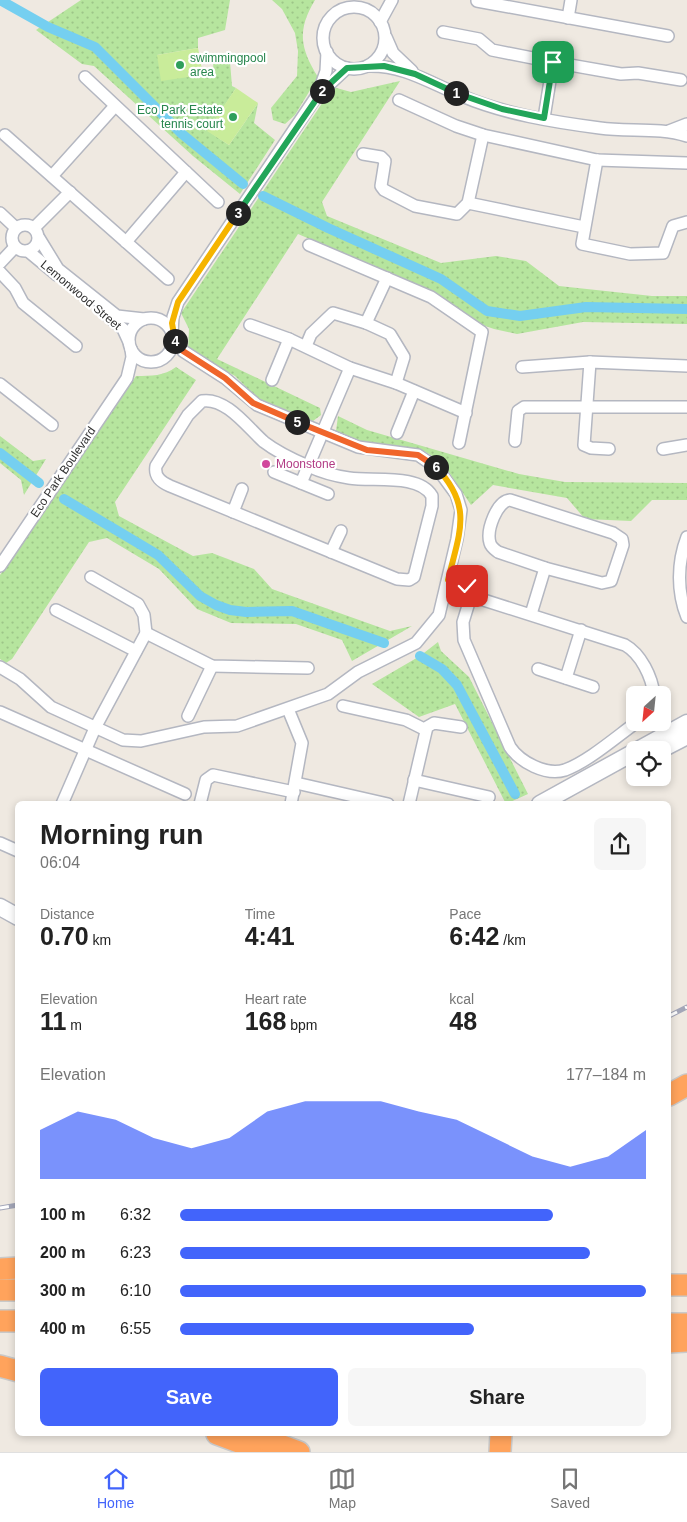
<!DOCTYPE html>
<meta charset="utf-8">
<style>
body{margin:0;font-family:Arial,sans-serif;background:#f6f6f6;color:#222;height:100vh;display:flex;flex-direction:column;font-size:19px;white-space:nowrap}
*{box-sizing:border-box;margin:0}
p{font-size:16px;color:#767676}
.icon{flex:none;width:28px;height:28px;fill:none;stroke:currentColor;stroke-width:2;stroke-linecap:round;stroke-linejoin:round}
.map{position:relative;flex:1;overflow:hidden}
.details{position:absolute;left:15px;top:801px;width:656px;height:635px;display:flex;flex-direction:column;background:#fff;border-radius:8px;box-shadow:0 2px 8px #0003}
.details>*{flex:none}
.needle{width:32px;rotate:207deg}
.fabs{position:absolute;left:626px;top:686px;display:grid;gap:10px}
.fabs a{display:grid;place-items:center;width:45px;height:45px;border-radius:8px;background:#fff;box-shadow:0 2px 8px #0003;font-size:25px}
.pin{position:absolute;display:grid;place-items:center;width:42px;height:42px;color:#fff;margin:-21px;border-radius:10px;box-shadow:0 2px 8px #0006}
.km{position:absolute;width:25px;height:25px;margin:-12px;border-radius:50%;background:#222;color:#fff;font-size:14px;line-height:25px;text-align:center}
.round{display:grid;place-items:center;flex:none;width:52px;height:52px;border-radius:8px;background:#f6f6f6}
.head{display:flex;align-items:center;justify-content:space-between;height:85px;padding:0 25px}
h1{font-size:28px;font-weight:700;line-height:38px}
.stats{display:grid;grid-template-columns:repeat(3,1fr);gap:8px;height:85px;padding:5px 25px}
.stats div{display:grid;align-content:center}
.stats b{font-size:25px;font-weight:700}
.stats small{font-size:14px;font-weight:400}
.stats p{font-size:14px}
.chart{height:140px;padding:10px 25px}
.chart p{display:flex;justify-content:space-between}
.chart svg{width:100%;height:90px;margin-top:5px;fill:#4264fb;opacity:.7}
.button{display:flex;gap:10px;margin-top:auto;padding:10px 25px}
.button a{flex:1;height:58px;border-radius:8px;background:#4264fb;color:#fff;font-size:20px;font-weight:700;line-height:58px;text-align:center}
.button a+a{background:#f6f6f6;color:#222}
ul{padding:0 25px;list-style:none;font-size:16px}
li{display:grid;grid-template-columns:80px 60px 1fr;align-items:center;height:38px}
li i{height:12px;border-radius:6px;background:#4264fb}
.dock{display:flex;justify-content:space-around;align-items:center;height:70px;border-top:1px solid #e0e0e0;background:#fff;font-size:14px;color:#767676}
.dock a{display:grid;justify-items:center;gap:2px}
.dock .current{color:#4264fb}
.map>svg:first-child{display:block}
</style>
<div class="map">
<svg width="687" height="1452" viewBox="0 0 687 1452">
<defs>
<pattern id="green-dots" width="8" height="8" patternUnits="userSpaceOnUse" patternTransform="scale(1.25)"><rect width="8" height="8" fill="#b6e59e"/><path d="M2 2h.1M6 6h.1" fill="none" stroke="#9dc588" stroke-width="1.8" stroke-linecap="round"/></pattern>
</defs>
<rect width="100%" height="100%" fill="#efe9e1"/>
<!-- green -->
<g fill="url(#green-dots)">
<polygon points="81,0 230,0 225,30 198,38 198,48 157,55 203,75 214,74 213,63 230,62 232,86 236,88 208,131 229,145 258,103 254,123 275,140 240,194 193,156 94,66 82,64 36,30"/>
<path d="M272,0H315C297,30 300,48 318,77L295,115L285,124L273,120L271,108L297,76L298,51L295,33L282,9Z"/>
<polygon points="400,81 322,202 327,216 441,263 496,256 526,261 559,286 652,296 687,296 687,324 583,322 517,334 494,329 471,321 432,291 298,234 217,359 320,408 321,415 313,421 257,398 235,376 188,351 189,329 181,313 333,87 351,92"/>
<path d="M176,367L196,380L115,502L119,516L193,556L212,553L254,569L272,589L390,631L412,626L352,661L342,640L296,624L231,623L197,609L159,569L107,538L89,542L12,659L6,663L0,659V575L136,376C151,376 164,376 176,367Z"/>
<polygon points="338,416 367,430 519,474 565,482 687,483 687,500 652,500 631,521 585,519 567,498 493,485 471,505 442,462 424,451 368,444 336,431"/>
<polygon points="0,436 33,461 46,459 24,495 21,480 0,463"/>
<polygon points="438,642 441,651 469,677 528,794 506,804 455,704 419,717 372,684 420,656"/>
</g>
<!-- pitch -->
<g fill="#c9ec9a">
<polygon points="198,48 203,75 161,81 157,55"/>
<polygon points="236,88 258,103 229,145 207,131"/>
</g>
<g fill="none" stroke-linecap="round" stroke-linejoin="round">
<!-- canal -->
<g stroke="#75cff0" stroke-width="10">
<polyline points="0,0 48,27 95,47 182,134 243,184"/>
<polyline points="263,196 328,228 441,279 487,311 520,316 586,307 687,309"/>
<polyline points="0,453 39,483"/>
<polyline points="64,499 158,555 200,596 216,605 230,610 246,612 292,611 384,643"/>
<polyline points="420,656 442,669 457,685 515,794"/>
</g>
<!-- street casing -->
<g stroke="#b4b7c1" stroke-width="14">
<g id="street">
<polyline points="477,1 668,36"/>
<circle cx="354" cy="38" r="31"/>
<polyline points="568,18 571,0"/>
<polyline points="380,22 392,0"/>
<polyline points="443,32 479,39 492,50 553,62 621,74 638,73 681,80"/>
<polyline points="386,37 393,53 412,71"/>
<path d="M368,66C404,65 430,83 462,96C504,114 554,122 600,128C628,132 659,127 687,136"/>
<polyline points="85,77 218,202"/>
<polyline points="319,91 326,71 327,52"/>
<polyline points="399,100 456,126 483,135 597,160 687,163"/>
<polyline points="544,118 553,62"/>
<polyline points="669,131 687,124"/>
<polyline points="5,135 168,279"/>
<polyline points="363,154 381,157 385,161 381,186 384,190 415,206 457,214 468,203 483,135"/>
<polyline points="597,160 582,244 630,254 663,253 673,226 687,222"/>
<polyline points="52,176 115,106"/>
<polyline points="468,203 584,227"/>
<polyline points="0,213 16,228"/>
<circle cx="25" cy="238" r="13"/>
<polyline points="34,228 70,192"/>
<polyline points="39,238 58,269 117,316 144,319"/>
<polyline points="126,242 186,172"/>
<polyline points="309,245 431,297 482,332 459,443"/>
<polyline points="28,251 57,275"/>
<polyline points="0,263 15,247"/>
<polyline points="0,272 15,288 23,303 76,346"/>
<polyline points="107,315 123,329 129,342"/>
<circle cx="151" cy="340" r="22"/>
<polyline points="366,323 387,278"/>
<polyline points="250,325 289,339"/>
<polyline points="172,332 173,317 178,302 316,97 347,68"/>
<polyline points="306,346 311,334 333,313 366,323 390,334 404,357 396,383"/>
<polyline points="522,367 590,362"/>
<polyline points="272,380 289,339 350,368 396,383 466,413"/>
<polyline points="0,384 52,425"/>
<path d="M202,401C226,397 248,428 264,442C277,452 294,460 308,466C321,472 335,476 349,478C372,482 419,473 432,496V506L414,577L409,580L397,579L170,486C161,482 154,477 156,466L188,415Z"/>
<polyline points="397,433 414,391"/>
<polyline points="515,441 518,411 524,407 687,407"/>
<polyline points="609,449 591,448 584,445 590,362 687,366"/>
<polyline points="663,449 687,445"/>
<polyline points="274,472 328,494"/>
<polyline points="301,483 350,368"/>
<path d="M510,500L613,533L622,539L623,545L611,581L602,583L545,568L498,552C494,549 491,547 490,543C486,530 497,501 510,500Z"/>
<polyline points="233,512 242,489"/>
<path d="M687,537C677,563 677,592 687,617"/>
<polyline points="331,552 341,531"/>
<polyline points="0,566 127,378 132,357 131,349"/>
<path d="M448,580L466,585L471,591V596L463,622L464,640L510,747C520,762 546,776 565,770C589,761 616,737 637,722"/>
<path d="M471,596L625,645C641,654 652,677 654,695"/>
<polyline points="56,610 136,651"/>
<polyline points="531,614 545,568"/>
<polyline points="146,633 212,666 308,668"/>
<polyline points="0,667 20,679 51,707 123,740 141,741 204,727 237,726 328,694 358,672 416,643 439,615 457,539 461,510 456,494 437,468 418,455 358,447 257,405 225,378 183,351 174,339"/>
<polyline points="538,669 593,687"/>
<polyline points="566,678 581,630"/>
<polyline points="343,706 406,720 426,730"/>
<polyline points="288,709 302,743 291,804"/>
<polyline points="0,712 185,794"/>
<polyline points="188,716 212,666"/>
<polyline points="414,780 489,797"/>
<polyline points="296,783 388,804"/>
<polyline points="62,804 95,728 146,633 144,615 138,604 91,577"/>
<polyline points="200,804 206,780 213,775 294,792"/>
<polyline points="409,804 427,727 434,723 461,727"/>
<polyline points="0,843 18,851"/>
</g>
</g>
<!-- secondary casing -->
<g stroke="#b4b7c1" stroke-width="19">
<g id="secondary">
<polyline points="660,750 687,736"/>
<polyline points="540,804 687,723"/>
<polyline points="0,907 18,917"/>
</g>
</g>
<!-- highway casing -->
<g stroke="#c9c9c9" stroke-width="24">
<g id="highway">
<polyline points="669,1095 687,1085"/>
<polyline points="0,1269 18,1268"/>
<polyline points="669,1285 687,1285"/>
<polyline points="0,1290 18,1290"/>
<polyline points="0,1321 18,1321"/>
<polyline points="669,1324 687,1324"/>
<polyline points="669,1342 687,1341"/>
<polyline points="0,1366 18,1371"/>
<polyline points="217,1434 263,1451"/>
<polyline points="250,1434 299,1452"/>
<polyline points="500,1452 501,1434"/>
</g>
</g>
<!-- street -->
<use href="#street" stroke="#fff" stroke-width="11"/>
<!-- secondary -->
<use href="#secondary" stroke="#fff" stroke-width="16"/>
<!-- highway -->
<use href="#highway" stroke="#ffa35c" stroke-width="21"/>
<!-- rail casing -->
<g stroke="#a3a6b8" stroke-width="5">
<g id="rail">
<polyline points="669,1016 687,1007"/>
<polyline points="0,1208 18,1205"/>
</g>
</g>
<!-- rail -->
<use href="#rail" stroke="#fff" stroke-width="3" stroke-dasharray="9" stroke-linecap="butt"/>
</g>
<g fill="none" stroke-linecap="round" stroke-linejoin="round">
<!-- split-1 casing -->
<g stroke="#fff" stroke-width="10">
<polyline id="split-1" points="456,93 502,109 544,118 553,62"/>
</g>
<!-- split-2 casing -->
<g stroke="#fff" stroke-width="10">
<polyline id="split-2" points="322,91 347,68 384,66 415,74 456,93"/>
</g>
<!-- split-3 casing -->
<g stroke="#fff" stroke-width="10">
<polyline id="split-3" points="238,213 322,91"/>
</g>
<!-- split-4 casing -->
<g stroke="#fff" stroke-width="10">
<polyline id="split-4" points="175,341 172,323 178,302 238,213"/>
</g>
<!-- split-5 casing -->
<g stroke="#fff" stroke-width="10">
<polyline id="split-5" points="175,341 183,351 225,378 253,403 297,422"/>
</g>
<!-- split-6 casing -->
<g stroke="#fff" stroke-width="10">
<polyline id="split-6" points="297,422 367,450 418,455 436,467"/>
</g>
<!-- split-7 casing -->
<g stroke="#fff" stroke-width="10">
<path id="split-7" d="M436,467C474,507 459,533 448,580L467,586"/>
</g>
<!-- split-1 -->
<use href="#split-1" stroke="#22a559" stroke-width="6"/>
<!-- split-2 -->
<use href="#split-2" stroke="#22a559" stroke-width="6"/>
<!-- split-3 -->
<use href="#split-3" stroke="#22a559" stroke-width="6"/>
<!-- split-4 -->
<use href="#split-4" stroke="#f5b400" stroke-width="6"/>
<!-- split-5 -->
<use href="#split-5" stroke="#f0652b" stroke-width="6"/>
<!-- split-6 -->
<use href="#split-6" stroke="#f0652b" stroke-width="6"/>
<!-- split-7 -->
<use href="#split-7" stroke="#f5b400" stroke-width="6"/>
</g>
<!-- markers -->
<g fill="#2e9e5b" stroke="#fff" stroke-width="2">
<circle cx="180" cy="65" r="5"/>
<circle cx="233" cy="117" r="5"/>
</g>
<circle fill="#d1479c" stroke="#fff" stroke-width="2" cx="266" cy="464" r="5"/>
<g text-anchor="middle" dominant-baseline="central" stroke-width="4.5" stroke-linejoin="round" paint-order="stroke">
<!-- leisure labels -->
<g font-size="12" fill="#27864d" stroke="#fff" text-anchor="start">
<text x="190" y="58">swimmingpool<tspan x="190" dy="14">area</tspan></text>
<text x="223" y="110" text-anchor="end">Eco Park Estate<tspan x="223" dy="14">tennis court</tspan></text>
</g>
<!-- street labels -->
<g font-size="12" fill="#2e2e2e" stroke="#fff">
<text transform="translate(81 295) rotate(40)">Lemonwood Street</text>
<text transform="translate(63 472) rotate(-56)">Eco Park Boulevard</text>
</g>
<!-- hotel labels -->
<g font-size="12" fill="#b23c85" stroke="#fff" text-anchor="start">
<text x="276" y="464">Moonstone</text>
</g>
</g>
</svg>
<div class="fabs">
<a><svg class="needle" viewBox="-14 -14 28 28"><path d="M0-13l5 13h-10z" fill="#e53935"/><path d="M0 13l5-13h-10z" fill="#767676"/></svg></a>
<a><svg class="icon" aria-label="locate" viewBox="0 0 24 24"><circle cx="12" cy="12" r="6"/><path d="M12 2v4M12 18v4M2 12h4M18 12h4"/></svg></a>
</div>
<div class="pin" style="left:553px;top:62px;background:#1e9e55"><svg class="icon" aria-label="arrive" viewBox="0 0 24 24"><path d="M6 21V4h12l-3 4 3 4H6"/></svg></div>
<div class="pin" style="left:467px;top:586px;background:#d93025"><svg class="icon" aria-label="check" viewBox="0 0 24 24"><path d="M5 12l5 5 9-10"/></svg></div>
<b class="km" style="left:456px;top:93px">1</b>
<b class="km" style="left:322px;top:91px">2</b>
<b class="km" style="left:238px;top:213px">3</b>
<b class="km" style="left:175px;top:341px">4</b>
<b class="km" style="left:297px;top:422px">5</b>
<b class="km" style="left:436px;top:467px">6</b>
<section class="details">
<div class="head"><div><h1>Morning run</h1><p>06:04</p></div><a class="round"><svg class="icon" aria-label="share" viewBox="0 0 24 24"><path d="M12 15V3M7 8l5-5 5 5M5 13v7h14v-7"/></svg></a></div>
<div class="stats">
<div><p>Distance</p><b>0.70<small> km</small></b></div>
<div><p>Time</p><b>4:41</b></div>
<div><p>Pace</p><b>6:42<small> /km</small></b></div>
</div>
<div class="stats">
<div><p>Elevation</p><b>11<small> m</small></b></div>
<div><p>Heart rate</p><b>168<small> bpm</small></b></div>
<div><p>kcal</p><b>48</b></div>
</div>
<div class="chart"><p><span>Elevation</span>177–184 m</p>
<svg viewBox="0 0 160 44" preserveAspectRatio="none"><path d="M0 44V20L10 11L20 15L30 24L40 29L50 24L60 11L70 6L80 6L90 6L100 11L110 15L120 24L130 33L140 38L150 33L160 20V44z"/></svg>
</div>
<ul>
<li><b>100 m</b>6:32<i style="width:80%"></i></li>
<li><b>200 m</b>6:23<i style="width:88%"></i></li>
<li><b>300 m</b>6:10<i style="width:100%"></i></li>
<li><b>400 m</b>6:55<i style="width:63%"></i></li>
</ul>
<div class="button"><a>Save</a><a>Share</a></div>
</section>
</div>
<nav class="dock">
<a class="current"><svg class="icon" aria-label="home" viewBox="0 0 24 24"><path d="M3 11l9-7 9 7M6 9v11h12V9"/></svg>Home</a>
<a><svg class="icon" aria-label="map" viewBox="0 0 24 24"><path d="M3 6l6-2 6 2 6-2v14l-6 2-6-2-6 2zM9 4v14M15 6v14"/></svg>Map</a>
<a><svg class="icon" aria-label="saved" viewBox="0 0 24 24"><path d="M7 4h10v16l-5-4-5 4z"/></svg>Saved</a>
</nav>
